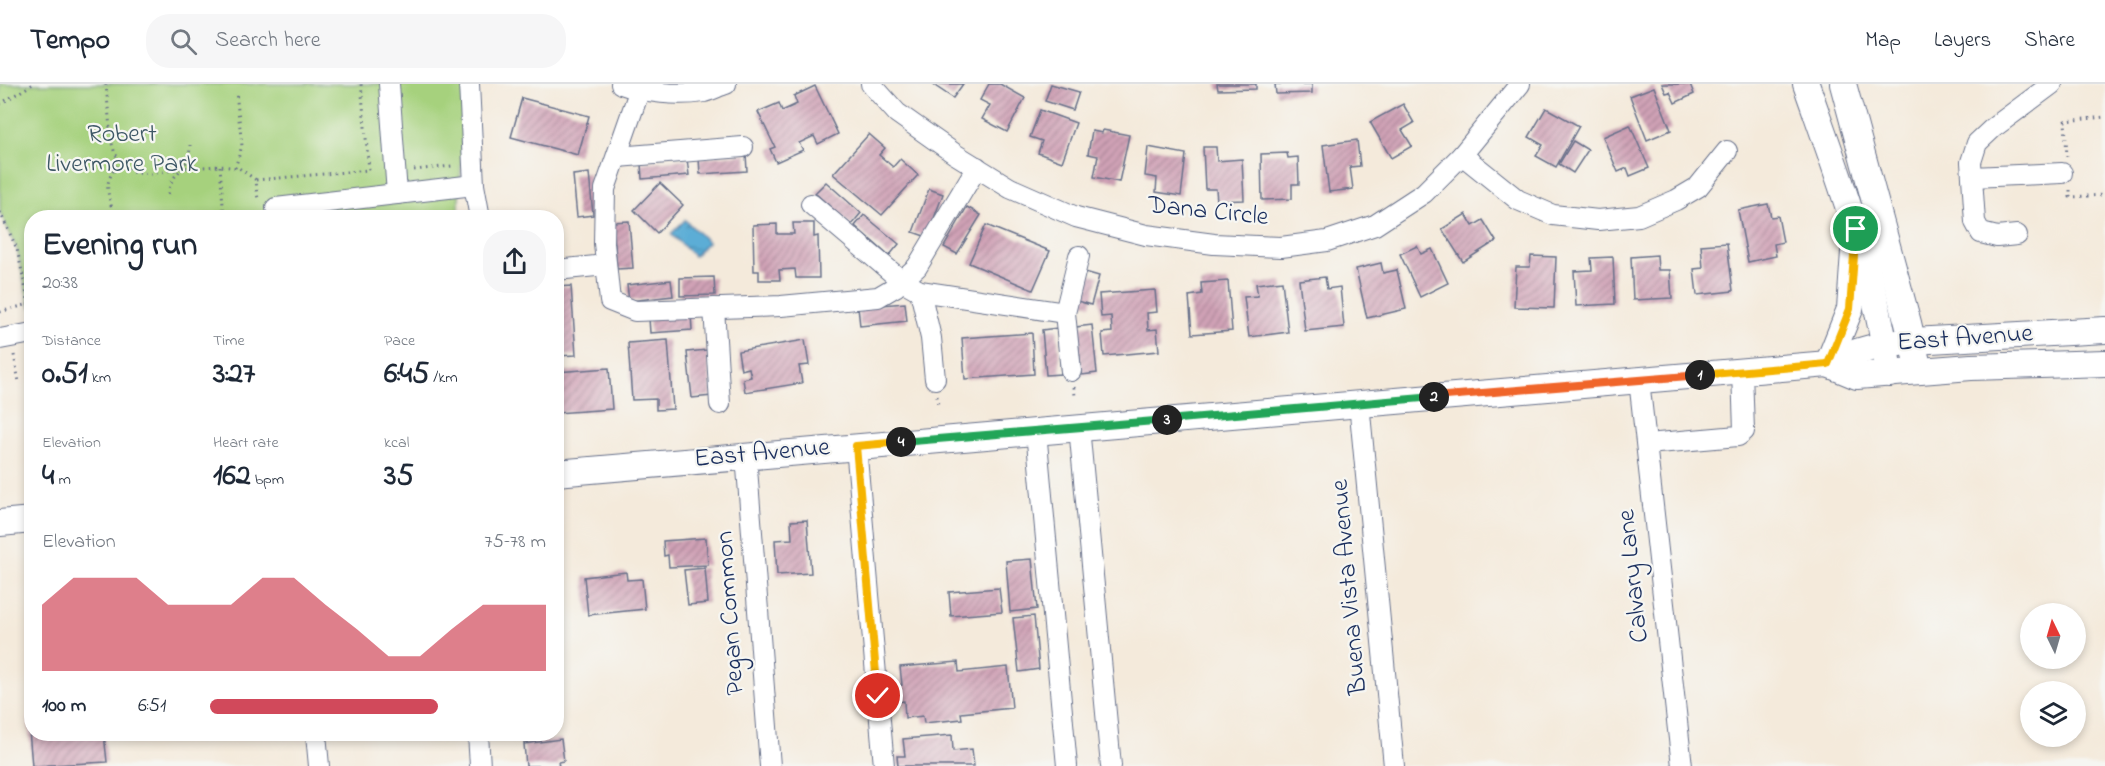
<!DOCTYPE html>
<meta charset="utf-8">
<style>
body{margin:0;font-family:"Indie Flower",sans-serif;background:#f6f6f7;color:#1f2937;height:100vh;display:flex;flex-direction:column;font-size:22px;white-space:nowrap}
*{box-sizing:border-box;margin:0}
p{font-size:20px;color:#747a83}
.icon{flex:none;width:33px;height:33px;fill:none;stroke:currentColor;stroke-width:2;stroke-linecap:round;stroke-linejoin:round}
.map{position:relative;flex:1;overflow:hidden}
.drawer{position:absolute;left:24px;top:126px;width:540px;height:531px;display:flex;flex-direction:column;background:#fff;border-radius:24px;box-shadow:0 3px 9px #0003}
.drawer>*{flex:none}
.needle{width:39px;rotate:355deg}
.fabs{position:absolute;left:2020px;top:519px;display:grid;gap:12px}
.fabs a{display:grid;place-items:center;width:66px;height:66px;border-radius:50%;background:#fff;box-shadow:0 3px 9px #0003;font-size:30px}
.pin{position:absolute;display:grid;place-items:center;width:51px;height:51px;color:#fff;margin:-26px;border:3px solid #fff;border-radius:50%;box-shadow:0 2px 6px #0007}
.km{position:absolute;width:30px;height:30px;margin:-15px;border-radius:50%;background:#222;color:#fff;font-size:16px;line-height:30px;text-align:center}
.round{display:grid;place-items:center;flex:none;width:63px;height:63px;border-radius:24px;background:#f6f6f7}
.headline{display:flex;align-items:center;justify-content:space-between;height:102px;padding:0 18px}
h1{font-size:33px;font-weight:800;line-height:45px}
.figures{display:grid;grid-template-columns:repeat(3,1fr);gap:9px;height:102px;padding:6px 18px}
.figures div{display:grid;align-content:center}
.figures b{font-size:30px;font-weight:800}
.figures small{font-size:16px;font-weight:400}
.figures p{font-size:16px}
.chart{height:168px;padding:12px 18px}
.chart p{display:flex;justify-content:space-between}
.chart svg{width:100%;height:108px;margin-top:6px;fill:#d1495b;opacity:.7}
ul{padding:0 18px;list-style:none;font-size:20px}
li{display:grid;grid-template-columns:96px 72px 1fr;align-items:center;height:45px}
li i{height:15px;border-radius:8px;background:#d1495b}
header{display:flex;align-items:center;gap:36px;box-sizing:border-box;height:84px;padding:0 30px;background:#fff;border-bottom:2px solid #e0e1e3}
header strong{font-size:28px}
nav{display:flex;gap:33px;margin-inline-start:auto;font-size:21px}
.search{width:420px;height:54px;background:#f6f6f7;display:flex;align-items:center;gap:15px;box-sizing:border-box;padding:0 21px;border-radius:24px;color:#747a83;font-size:22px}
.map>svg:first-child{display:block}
</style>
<header>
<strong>Tempo</strong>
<div class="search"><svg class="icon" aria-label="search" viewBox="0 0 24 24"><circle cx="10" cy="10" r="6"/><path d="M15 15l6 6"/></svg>Search here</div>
<nav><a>Map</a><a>Layers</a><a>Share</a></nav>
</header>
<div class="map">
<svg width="2105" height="682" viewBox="0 0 2105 682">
<defs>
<pattern id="water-ripples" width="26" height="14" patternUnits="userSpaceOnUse" patternTransform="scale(1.5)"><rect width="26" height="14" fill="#5badd6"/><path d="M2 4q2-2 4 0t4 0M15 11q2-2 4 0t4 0" fill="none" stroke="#4a8db1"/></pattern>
<pattern id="building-hatch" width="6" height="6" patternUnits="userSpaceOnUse" patternTransform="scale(1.5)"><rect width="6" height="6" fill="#d0a2b6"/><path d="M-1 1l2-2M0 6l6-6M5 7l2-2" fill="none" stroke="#a88497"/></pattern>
</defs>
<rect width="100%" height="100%" fill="#f6f6f2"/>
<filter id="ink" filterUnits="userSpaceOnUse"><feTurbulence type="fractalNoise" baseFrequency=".0167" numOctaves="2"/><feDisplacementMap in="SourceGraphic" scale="12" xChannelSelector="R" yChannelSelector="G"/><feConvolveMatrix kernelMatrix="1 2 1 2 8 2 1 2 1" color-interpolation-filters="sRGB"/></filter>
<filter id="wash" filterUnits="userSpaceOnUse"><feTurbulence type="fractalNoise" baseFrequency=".008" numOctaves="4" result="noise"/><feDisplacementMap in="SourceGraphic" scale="24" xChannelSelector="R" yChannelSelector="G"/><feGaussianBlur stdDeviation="1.35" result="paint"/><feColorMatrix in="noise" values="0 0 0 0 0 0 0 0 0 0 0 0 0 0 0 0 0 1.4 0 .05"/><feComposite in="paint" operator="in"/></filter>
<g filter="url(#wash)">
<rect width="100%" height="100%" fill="#f4eadb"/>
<!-- green -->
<polygon fill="#a6d17d" stroke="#60806e" stroke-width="1.5" points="0,0 466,0 458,133 32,134 31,224 29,220 17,165 0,128"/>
<!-- water -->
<polygon fill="url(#water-ripples)" stroke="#3b6e9a" stroke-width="1.5" points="685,136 708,158 694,172 671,150"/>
<g id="blocks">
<!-- building -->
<g fill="url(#building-hatch)">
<polygon points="932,0 963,0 953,14"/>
<polygon points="989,0 1000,0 1025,14 1007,48 982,35 990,21 980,16"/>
<polygon points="1051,0 1079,8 1073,26 1045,17"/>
<polygon points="1217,0 1256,0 1256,5 1218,6"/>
<polygon points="1275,0 1312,0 1312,9 1276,10"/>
<polygon points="1662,0 1690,0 1694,10 1675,19 1670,8 1666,9"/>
<polygon points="815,2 838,50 818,60 814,52 799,59 803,66 776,78 770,65 775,63 758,28 779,19 782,27 797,20 794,12"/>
<polygon points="1654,3 1671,46 1647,56 1630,12"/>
<polygon points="522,14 589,32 578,71 511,53"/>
<polygon points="1403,20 1414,39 1402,46 1412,62 1391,74 1370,38"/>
<polygon points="1546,24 1579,42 1556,83 1536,72 1543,61 1529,53"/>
<polygon points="1040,26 1076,39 1062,78 1038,69 1042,57 1030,53"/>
<polygon points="1630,41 1649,84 1630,92 1627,84 1618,88 1603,53"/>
<polygon points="1103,46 1129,51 1119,98 1094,93 1098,72 1088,70 1092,47 1102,49"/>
<polygon points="869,50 885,64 879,71 893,83 900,75 918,91 882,131 833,90"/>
<polygon points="1357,56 1360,82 1350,83 1353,105 1329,108 1323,61"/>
<polygon points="1573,57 1588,66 1573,89 1559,80"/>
<polygon points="1148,63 1186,70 1181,112 1156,108 1157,94 1145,92"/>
<polygon points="1203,63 1216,63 1217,77 1242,75 1244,116 1217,117 1216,105 1205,105"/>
<polygon points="1287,69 1288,74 1298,73 1299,100 1292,100 1292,115 1262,116 1261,70"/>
<polygon points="746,70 747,87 700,90 699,74"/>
<polygon points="687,75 689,91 642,95 641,79"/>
<polygon points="589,89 593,131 577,133 573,91"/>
<polygon points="826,98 861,129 851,141 815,109"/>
<polygon points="660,99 683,121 657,149 634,126"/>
<polygon points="929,105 943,110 927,153 913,148"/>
<polygon points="1768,120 1771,133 1778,132 1783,158 1774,160 1776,172 1748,178 1738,126"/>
<polygon points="967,123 981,131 957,170 944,163"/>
<polygon points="1466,130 1473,142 1483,136 1496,157 1463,178 1442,145"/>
<polygon points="864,131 899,160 889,172 855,142"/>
<polygon points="629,137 633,184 617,185 613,138"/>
<polygon points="793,139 814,139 814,153 818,152 819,194 796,194 795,185 779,186 780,196 759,196 759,187 754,187 753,141 777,140 777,150 794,150"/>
<polygon points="986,141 1050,167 1033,206 969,179"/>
<polygon points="1727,159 1733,207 1697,211 1694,185 1703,184 1701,161"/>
<polygon points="1417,162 1421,170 1432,165 1448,199 1420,213 1400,170"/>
<polygon points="1657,171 1658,186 1670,186 1672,214 1633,216 1631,173"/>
<polygon points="1531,172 1556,173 1554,224 1514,223 1516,183 1530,183"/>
<polygon points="1613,173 1615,220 1576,222 1574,187 1592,186 1591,174"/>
<polygon points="1381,179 1383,189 1397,186 1406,225 1367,234 1356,185"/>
<polygon points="1085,188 1099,192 1091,221 1077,217"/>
<polygon points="714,193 715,211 680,212 680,194"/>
<polygon points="1325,193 1327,205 1340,203 1344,243 1305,247 1299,196"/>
<polygon points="671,196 673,212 629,217 627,201"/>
<polygon points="1228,197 1232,247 1192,250 1189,212 1202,210 1201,199"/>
<polygon points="1282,197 1288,248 1249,253 1244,213 1258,212 1256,200"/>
<polygon points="571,202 576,271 556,272 556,203"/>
<polygon points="1155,206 1157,228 1147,229 1148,246 1157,245 1159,267 1104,272 1102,249 1112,248 1111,232 1101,233 1099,210"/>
<polygon points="905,219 907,237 860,242 858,223"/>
<polygon points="691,231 692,246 650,249 649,234"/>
<polygon points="1092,241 1097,289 1082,291 1076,243"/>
<polygon points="1057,244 1061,290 1046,291 1042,246"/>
<polygon points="1032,249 1034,290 965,295 962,254"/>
<polygon points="668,256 673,325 656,326 656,315 632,316 628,259"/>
<polygon points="805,256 809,281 799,282 802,299 745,308 743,295 751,293 749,284 741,286 738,267"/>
<polygon points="707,266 712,312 692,314 687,268"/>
<polygon points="609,284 612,325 556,329 556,288"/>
<polygon points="807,436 811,489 777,491 775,456 792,455 791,437"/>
<polygon points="706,454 708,481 669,483 668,471 664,472 663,457"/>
<polygon points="1032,475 1037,525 1010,528 1006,477"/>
<polygon points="705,484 708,519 688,521 684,486"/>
<polygon points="626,488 627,496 642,495 645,525 588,531 584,493"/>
<polygon points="999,504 1002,528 951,532 949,508"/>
<polygon points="1034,532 1039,585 1019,588 1013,534"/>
<polygon points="958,578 959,588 1008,583 1012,624 961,629 962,635 924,639 923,632 905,634 904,617 894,618 892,602 902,601 900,583"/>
<polygon points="28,634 32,634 32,650 104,650 107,678 32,682"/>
<polygon points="952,651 953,667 972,665 974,682 898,682 897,672 905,672 903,655"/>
<polygon points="561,655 564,677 558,678 559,682 526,682 524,660"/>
</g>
</g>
</g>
<g filter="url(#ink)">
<use href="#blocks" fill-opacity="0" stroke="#67708a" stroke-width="1.5"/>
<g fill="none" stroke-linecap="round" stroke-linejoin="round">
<!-- minor casing -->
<g stroke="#67708a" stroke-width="22">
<g id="minor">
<polyline points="389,0 397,110"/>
<polyline points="469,0 474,101 480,134"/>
<path d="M621,0C645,9 678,12 704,8C712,6 719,2 726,0"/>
<polyline points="871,0 897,29 955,70 1010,104 1076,133 1146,151 1214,160 1281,163 1327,157 1375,141 1424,109 1462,71 1520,0"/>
<polyline points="640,5 605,105 604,159 610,217 635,227 781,222 878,213 895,203 917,183 977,83"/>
<polyline points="1462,71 1518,116 1553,131 1598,136 1639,132 1676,116 1698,103 1727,67"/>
<polyline points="617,73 743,63"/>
<polyline points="1972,93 2062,89"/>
<polyline points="811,120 902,197 920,207 1065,229"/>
<polyline points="276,124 474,101"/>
<polyline points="2017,151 1997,153 1981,149 1975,138 1971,78 1977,59 1993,44 2052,0"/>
<polyline points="556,186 606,181"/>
<polyline points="920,207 931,254 935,295"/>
<polyline points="714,224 720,320"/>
<polyline points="0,255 32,249"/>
<polyline points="1071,287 1065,229 1079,172"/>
<polyline points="1639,296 1682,682"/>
<polyline points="1359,319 1394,682"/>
<polyline points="1079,343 1111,682"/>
<polyline points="1036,347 1067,682"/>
<polyline points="1647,360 1738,352 1744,347 1742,287"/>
<polyline points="856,362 884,682"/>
<polyline points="746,371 770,682"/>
<polyline points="316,650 319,682"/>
<polyline points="478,650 480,682"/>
</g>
</g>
<!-- major casing -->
<g stroke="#67708a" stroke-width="28">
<g id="major">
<path d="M1806,0C1839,94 1876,191 1889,290"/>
<polyline points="1843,0 1908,239 1919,287"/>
<polyline points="1828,280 1857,292 1971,283 2105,279"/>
<polyline points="1828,280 1850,225 1854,168"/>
<path d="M556,389L1828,280C1858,265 1880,261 1913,257L2105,246"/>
<polyline points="0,439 32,436"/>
</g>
</g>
<!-- path -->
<g stroke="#67708a" stroke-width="3" stroke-dasharray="1.5 4.5" stroke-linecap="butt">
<polyline points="106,0 111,56 115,70 132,88 151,90 183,84 220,82 239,84 256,96 258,117"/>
<polyline points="0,20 33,0"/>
<polyline points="2067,73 2065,37 2105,33"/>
<polyline points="220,82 224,134"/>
<polyline points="235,84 242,62 236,8"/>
<polyline points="414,86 452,82"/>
<polyline points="256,96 369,86 361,0"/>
<polyline points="2070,106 2070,113 2105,111"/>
<path d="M168,110C171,86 190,87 190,61"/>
<polyline points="0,128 17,165 29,220 32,224"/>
<path d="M114,134C108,104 101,102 121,76"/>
<polyline points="0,228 29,220"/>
<polyline points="14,271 19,298"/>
<polyline points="1074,303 1075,312"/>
<polyline points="937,312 938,323"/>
</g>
<!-- minor -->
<use href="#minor" stroke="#fff" stroke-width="20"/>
<!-- major -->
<use href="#major" stroke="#fff" stroke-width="26"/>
</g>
</g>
<g fill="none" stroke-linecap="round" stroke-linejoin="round" filter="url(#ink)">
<!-- split-1 casing -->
<g stroke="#fff" stroke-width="12">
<polyline id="split-1" points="1700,291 1828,280 1850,225 1856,145"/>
</g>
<!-- split-2 casing -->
<g stroke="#fff" stroke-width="12">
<polyline id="split-2" points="1434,313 1700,291"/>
</g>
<!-- split-3 casing -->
<g stroke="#fff" stroke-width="12">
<polyline id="split-3" points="1167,336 1434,313"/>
</g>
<!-- split-4 casing -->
<g stroke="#fff" stroke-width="12">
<polyline id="split-4" points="901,358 1167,336"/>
</g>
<!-- split-5 casing -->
<g stroke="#fff" stroke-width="12">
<polyline id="split-5" points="878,612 856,362 901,358"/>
</g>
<!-- split-1 -->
<use href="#split-1" stroke="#f5b400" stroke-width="8"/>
<!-- split-2 -->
<use href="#split-2" stroke="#f0652b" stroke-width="8"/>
<!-- split-3 -->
<use href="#split-3" stroke="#22a559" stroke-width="8"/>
<!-- split-4 -->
<use href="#split-4" stroke="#22a559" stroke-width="8"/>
<!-- split-5 -->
<use href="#split-5" stroke="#f5b400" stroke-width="8"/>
</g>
<g text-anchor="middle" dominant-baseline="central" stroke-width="4.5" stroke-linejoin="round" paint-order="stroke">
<!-- park labels -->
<g font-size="26" fill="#3e5866" stroke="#f6f6f2">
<text x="122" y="51">Robert<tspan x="122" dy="30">Livermore Park</tspan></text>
</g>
<!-- street labels -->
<g font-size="26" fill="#1b2f5e" stroke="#f6f6f2">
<text transform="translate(1208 128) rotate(6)">Dana Circle</text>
<text transform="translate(1965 255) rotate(-4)">East Avenue</text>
<text transform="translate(762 370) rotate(-5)">East Avenue</text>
<text transform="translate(1634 492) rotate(-96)">Calvary Lane</text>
<text transform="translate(1350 503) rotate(-95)">Buena Vista Avenue</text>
<text transform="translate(731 529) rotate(-94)">Pegan Common</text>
</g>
</g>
</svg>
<div class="fabs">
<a><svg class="needle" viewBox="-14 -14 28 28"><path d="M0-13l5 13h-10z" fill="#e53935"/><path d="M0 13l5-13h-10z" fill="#747a83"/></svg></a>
<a><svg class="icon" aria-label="layers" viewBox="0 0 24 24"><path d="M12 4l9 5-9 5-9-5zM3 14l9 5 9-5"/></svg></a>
</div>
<div class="pin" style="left:1856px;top:145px;background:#1e9e55"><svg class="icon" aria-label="arrive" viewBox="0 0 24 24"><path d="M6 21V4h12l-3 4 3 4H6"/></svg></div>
<div class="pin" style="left:878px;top:612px;background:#d93025"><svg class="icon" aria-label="check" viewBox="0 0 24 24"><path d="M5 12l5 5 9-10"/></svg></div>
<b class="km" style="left:1700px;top:291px">1</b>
<b class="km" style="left:1434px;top:313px">2</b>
<b class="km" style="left:1167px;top:336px">3</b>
<b class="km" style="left:901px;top:358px">4</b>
<section class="drawer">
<div class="headline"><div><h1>Evening run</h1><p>20:38</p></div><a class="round"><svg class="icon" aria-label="share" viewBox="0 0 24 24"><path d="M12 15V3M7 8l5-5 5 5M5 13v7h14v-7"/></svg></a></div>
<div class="figures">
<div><p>Distance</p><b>0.51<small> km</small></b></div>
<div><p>Time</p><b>3:27</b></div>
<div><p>Pace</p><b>6:45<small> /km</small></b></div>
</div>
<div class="figures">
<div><p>Elevation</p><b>4<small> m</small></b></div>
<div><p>Heart rate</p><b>162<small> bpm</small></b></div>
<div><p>kcal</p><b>35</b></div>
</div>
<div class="chart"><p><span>Elevation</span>75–78 m</p>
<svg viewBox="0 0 160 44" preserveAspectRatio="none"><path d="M0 44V17L10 6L20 6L30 6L40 17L50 17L60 17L70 6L80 6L90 17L100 27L110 38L120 38L130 27L140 17L150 17L160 17V44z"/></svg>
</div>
<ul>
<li><b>100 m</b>6:51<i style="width:68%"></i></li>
</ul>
</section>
</div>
